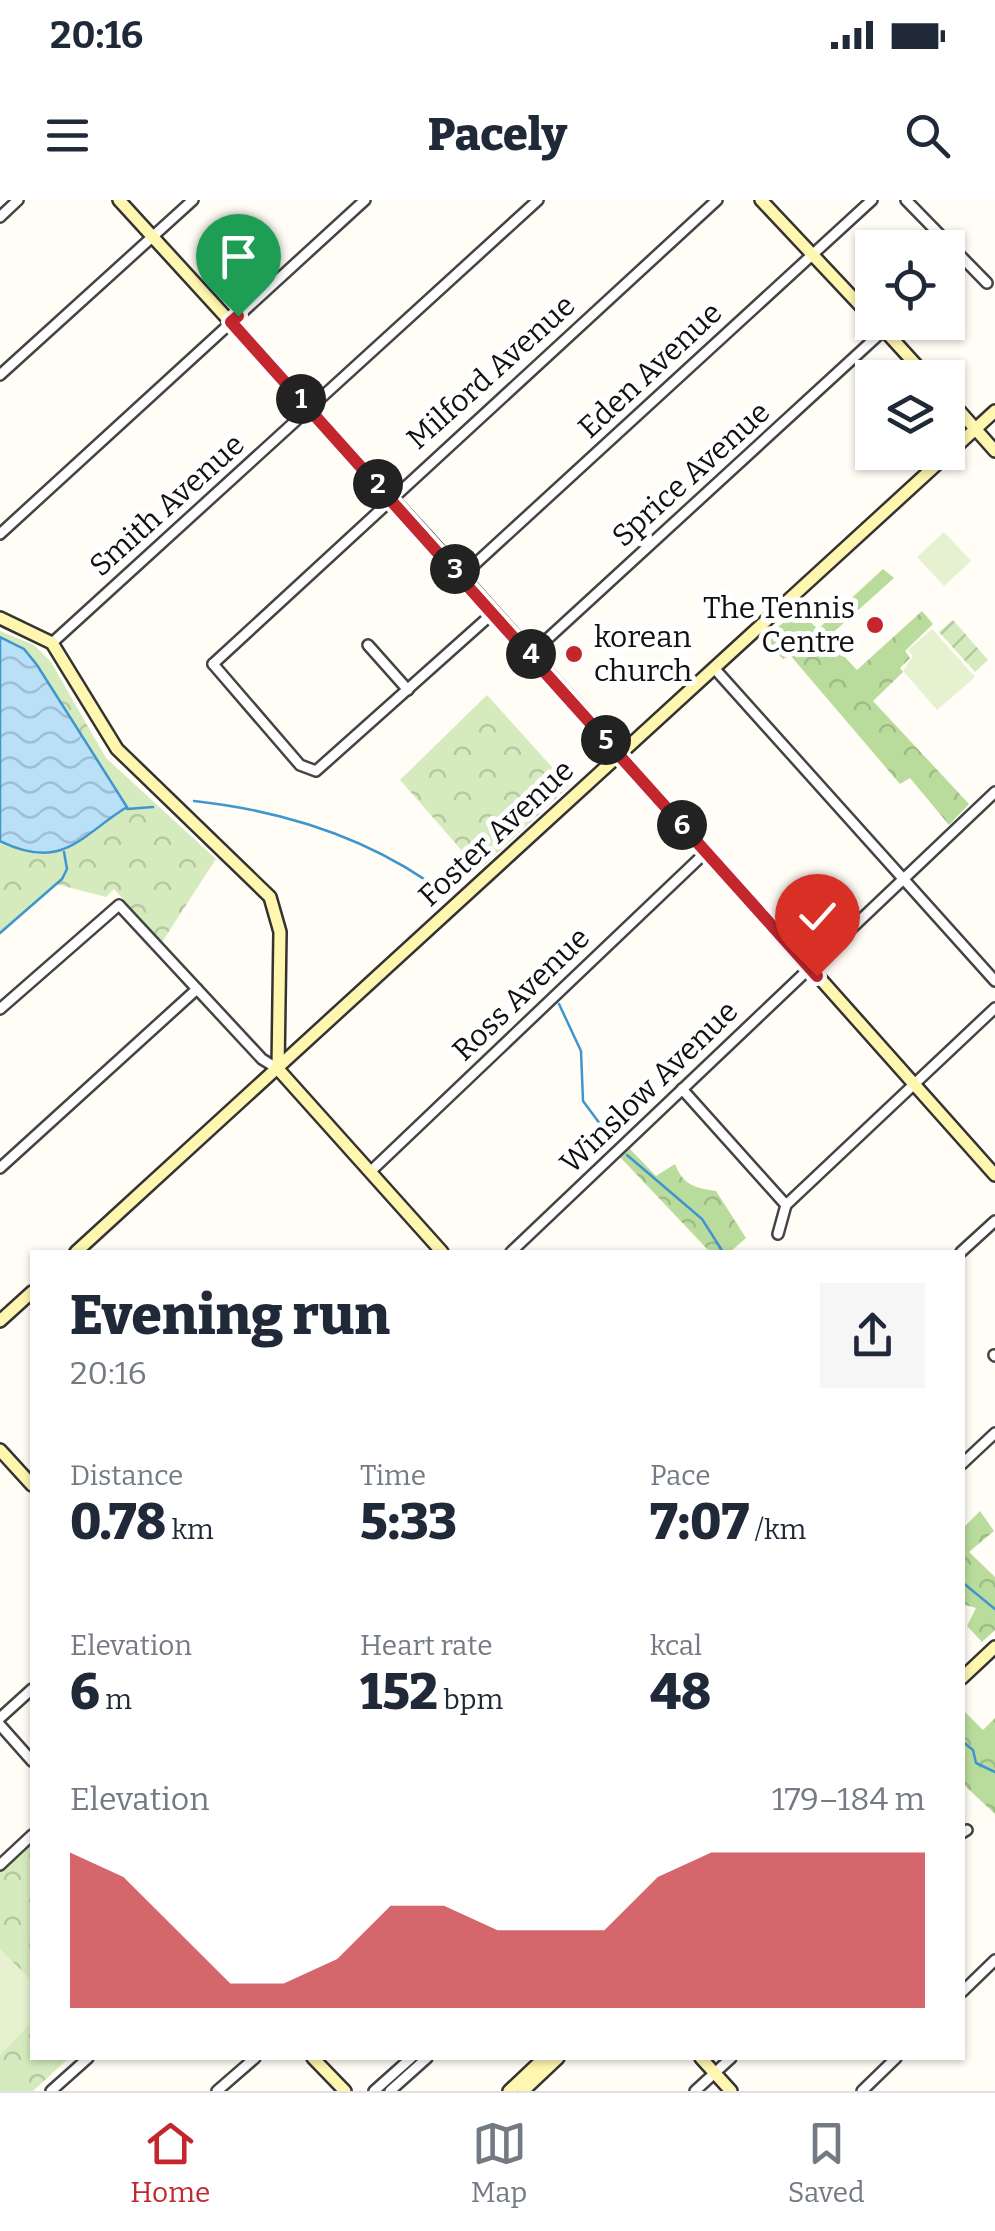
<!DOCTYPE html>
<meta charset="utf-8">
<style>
body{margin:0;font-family:Bitter,serif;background:#f6f6f7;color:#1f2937;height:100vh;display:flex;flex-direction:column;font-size:38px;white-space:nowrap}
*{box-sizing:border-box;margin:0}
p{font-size:32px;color:#747a83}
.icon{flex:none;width:55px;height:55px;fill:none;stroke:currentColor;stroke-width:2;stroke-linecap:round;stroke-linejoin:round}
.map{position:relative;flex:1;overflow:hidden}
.drawer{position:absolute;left:30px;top:1050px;width:935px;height:810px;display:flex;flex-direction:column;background:#fff;border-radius:0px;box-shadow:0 2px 8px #0004}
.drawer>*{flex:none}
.buttons{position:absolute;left:855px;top:30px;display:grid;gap:20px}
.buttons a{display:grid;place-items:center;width:110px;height:110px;border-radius:0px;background:#fff;box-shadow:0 2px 8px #0004;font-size:50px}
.pin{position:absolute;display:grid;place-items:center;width:85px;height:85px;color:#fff;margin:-102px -42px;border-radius:50% 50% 50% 0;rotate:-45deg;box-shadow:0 0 10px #0007}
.pin .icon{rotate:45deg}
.km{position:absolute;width:50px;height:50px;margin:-25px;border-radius:50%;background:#222;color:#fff;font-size:28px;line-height:50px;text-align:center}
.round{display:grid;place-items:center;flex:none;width:105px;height:105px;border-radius:0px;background:#f6f6f7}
.summary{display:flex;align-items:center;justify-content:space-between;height:170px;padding:0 40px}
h1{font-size:55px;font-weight:800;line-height:75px}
.stats{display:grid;grid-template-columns:repeat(3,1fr);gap:15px;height:170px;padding:10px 40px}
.stats div{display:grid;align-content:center}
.stats b{font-size:50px;font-weight:800}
.stats small{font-size:28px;font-weight:400}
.stats p{font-size:28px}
.chart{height:280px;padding:20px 40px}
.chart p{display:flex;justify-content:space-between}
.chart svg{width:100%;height:180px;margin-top:10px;fill:#c4262e;opacity:.7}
.status{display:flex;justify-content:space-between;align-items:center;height:70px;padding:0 50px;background:#fff;direction:ltr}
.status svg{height:28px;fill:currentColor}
header{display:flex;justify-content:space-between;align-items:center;height:130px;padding:0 40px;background:#fff;font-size:45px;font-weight:800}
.tab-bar{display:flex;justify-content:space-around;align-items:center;height:140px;border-top:2px solid #e0e1e3;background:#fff;font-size:28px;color:#747a83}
.tab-bar a{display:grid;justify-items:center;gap:5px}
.tab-bar .selected{color:#c4262e}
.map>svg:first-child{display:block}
</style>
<div class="status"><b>20:16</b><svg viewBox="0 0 49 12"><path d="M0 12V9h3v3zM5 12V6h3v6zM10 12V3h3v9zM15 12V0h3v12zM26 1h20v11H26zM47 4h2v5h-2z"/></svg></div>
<header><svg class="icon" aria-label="menu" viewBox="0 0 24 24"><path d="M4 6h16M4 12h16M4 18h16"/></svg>Pacely<svg class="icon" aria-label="search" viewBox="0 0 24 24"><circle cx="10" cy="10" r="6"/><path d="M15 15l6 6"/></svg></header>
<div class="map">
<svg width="995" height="1891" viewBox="0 0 995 1891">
<defs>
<pattern id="forest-crowns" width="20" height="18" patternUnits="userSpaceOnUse" patternTransform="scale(2.5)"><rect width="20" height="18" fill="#b9dc9c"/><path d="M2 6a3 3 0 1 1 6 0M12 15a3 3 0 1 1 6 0" fill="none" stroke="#9ebc85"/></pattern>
<pattern id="park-crowns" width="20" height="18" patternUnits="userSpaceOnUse" patternTransform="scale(2.5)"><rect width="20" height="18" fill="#d5ebbd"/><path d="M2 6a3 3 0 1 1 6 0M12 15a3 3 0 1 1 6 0" fill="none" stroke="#b6c8a1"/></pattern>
<pattern id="garden-furrows" width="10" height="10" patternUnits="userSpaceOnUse" patternTransform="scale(2.5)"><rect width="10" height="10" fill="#d5ebbd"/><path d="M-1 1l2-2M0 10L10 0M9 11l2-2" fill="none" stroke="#b6c8a1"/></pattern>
<pattern id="water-waves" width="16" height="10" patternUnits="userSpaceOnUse" patternTransform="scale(2.5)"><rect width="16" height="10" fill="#b9e0f7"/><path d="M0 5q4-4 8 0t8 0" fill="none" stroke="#9ebfd3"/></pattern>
</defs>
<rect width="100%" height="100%" fill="#fffdf5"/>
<!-- forest -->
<g fill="url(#forest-crowns)">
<polygon points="883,369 894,378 827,438 857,470 922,411 933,424 905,451 910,458 900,468 903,472 873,501 969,604 949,625 910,578 900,584 790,455 783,459 764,440 797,410 818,429"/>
<path d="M630,949L656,976L675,964C683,985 695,988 716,991L746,1038L730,1052H710L620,957Z"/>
<polygon points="980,1311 994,1331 969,1352 995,1377 995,1430 982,1442 967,1426 976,1408 962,1404 963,1328"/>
<polygon points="963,1510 983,1530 995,1518 995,1614 963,1584"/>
</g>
<!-- park -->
<g fill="url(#park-crowns)">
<polygon points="0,431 34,445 51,462 106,558 216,659 162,742 114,689 106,697 56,684 0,735"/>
<polygon points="487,495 569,586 479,670 400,580"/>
<polygon points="32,1638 32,1858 69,1858 33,1891 0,1891 0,1669"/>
</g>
<!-- garden -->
<polygon fill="url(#garden-furrows)" points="953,420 988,460 975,472 939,432"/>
<!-- pitch -->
<g fill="#e6f2cf">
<polygon points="944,332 971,361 944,386 917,357"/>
<polygon points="932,429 975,477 937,510 903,471 913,456 908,450"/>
<polygon points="0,1749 32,1781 32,1822 0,1855"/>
</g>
<!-- water -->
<path fill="url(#water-waves)" stroke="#3f96cf" stroke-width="2.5" d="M0,437L24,449L37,465L127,607C81,635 64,672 0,641Z"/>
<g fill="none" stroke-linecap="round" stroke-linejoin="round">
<!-- stream -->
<g stroke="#3f96cf" stroke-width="2.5">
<path d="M194,601C285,611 375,640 448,696"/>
<polyline points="127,609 153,607"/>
<polyline points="0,733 62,679 67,669 64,652"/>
<polyline points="559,804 581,851 583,901 609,936"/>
<polyline points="627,955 702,1019 723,1052"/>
<polyline points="962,1382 995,1409"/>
<polyline points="962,1541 973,1550 976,1563 995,1572"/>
</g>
<!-- street casing -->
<g stroke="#444" stroke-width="14">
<g id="street">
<polyline points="906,0 987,83"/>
<polyline points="0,17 18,0"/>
<polyline points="0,175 193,0"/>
<polyline points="0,334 365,0"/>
<polyline points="462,376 872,0"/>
<polyline points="52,443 538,0"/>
<polyline points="368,445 408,490"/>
<polyline points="531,454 884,130"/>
<polyline points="213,464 717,0"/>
<polyline points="213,464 300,565 316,571 493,413"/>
<polyline points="714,468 995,781"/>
<polyline points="0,809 119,705 262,859 278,869"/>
<polyline points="682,889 786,1005 778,1034"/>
<polyline points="0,968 197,789"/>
<polyline points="370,972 706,652"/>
<polyline points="786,1005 995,808"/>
<polyline points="511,1052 995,592"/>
<polyline points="961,1052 995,1021"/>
<polyline points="994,1155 995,1156"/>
<polyline points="962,1264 995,1233"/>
<polyline points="0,1518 32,1489"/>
<polyline points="0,1525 32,1561"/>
<polyline points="962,1633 967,1630"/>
<polyline points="0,1665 32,1635"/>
<polyline points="962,1792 995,1760"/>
<polyline points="51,1891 88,1858"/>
<polyline points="217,1891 255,1858"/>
<polyline points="374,1891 411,1858"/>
<polyline points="390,1891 427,1858"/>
<polyline points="695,1891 731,1858"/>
<polyline points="862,1891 896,1858"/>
</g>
</g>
<!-- secondary casing -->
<g stroke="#333" stroke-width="16">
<g id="secondary">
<polyline points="119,0 427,337 995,975"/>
<polyline points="761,0 872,118"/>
<polyline points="877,122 928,178"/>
<polyline points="948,198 995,251"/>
<polyline points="0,418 52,443 117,549 270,697 280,732 278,869 442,1052"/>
<polyline points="76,1052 995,211"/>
<polyline points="0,1121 32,1092"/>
<polyline points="0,1250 32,1285"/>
<polyline points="962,1478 995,1447"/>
<polyline points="313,1858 345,1891"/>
<polyline points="701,1858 731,1891"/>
<polyline points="509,1891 544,1858"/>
<polyline points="523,1891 558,1858"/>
</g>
</g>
<!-- street -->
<use href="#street" stroke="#fff" stroke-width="9"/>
<!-- secondary -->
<use href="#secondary" stroke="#fff6b0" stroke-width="11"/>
</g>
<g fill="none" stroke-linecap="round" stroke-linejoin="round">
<!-- route casing -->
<g stroke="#fff" stroke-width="20">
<polyline id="route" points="238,116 231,122 817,776"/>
</g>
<!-- route -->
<use href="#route" stroke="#c4262e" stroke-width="12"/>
</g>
<!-- markers -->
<g fill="#c4262e" stroke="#fff" stroke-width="4">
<circle cx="875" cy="425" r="10"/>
<circle cx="574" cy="454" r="10"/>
</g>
<g text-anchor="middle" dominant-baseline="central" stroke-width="10" stroke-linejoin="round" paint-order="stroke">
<!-- street labels -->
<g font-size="30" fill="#111" stroke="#fff">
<text transform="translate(650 170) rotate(-43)">Eden Avenue</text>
<text transform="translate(491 172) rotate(-42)">Milford Avenue</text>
<text transform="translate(691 274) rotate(-42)">Sprice Avenue</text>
<text transform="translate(167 305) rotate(-42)">Smith Avenue</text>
<text transform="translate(496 633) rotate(-43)">Foster Avenue</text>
<text transform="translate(521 794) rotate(-44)">Ross Avenue</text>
<text transform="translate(649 887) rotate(-44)">Winslow Avenue</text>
</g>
<!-- poi labels -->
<g font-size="30" fill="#111" stroke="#fff" text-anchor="end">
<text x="855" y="408">The Tennis<tspan x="855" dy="34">Centre</tspan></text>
<text x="594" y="437" text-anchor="start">korean<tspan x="594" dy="34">church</tspan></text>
</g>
</g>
</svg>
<div class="buttons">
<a><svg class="icon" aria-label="locate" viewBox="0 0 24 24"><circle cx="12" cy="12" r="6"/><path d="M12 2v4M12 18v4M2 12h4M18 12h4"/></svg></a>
<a><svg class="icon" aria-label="layers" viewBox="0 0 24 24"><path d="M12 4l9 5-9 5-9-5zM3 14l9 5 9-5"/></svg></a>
</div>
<div class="pin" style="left:238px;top:116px;background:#1e9e55"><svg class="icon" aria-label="arrive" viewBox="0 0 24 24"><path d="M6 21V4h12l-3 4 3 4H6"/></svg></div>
<div class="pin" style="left:817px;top:776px;background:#d93025"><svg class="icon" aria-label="check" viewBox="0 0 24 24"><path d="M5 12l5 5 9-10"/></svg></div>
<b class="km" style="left:301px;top:199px">1</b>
<b class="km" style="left:378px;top:284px">2</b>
<b class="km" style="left:455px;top:369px">3</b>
<b class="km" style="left:531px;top:454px">4</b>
<b class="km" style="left:606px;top:540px">5</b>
<b class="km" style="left:682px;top:625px">6</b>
<section class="drawer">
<div class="summary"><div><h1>Evening run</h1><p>20:16</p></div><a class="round"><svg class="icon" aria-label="share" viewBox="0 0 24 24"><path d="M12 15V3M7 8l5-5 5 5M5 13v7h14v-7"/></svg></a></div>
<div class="stats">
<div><p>Distance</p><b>0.78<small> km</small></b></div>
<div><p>Time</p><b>5:33</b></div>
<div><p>Pace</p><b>7:07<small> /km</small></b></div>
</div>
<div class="stats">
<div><p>Elevation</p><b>6<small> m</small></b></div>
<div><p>Heart rate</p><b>152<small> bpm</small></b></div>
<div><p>kcal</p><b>48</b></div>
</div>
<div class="chart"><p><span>Elevation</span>179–184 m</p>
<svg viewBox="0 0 160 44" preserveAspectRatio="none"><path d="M0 44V6L10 12L20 25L30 38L40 38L50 32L60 19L70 19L80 25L90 25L100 25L110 12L120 6L130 6L140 6L150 6L160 6V44z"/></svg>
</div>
</section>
</div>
<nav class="tab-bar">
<a class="selected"><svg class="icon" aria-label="home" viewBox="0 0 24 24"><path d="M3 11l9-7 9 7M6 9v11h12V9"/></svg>Home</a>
<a><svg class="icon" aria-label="map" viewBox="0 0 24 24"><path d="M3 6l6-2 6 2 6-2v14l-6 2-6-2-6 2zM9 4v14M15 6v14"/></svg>Map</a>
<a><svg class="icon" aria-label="saved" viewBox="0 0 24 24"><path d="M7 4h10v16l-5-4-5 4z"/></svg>Saved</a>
</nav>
